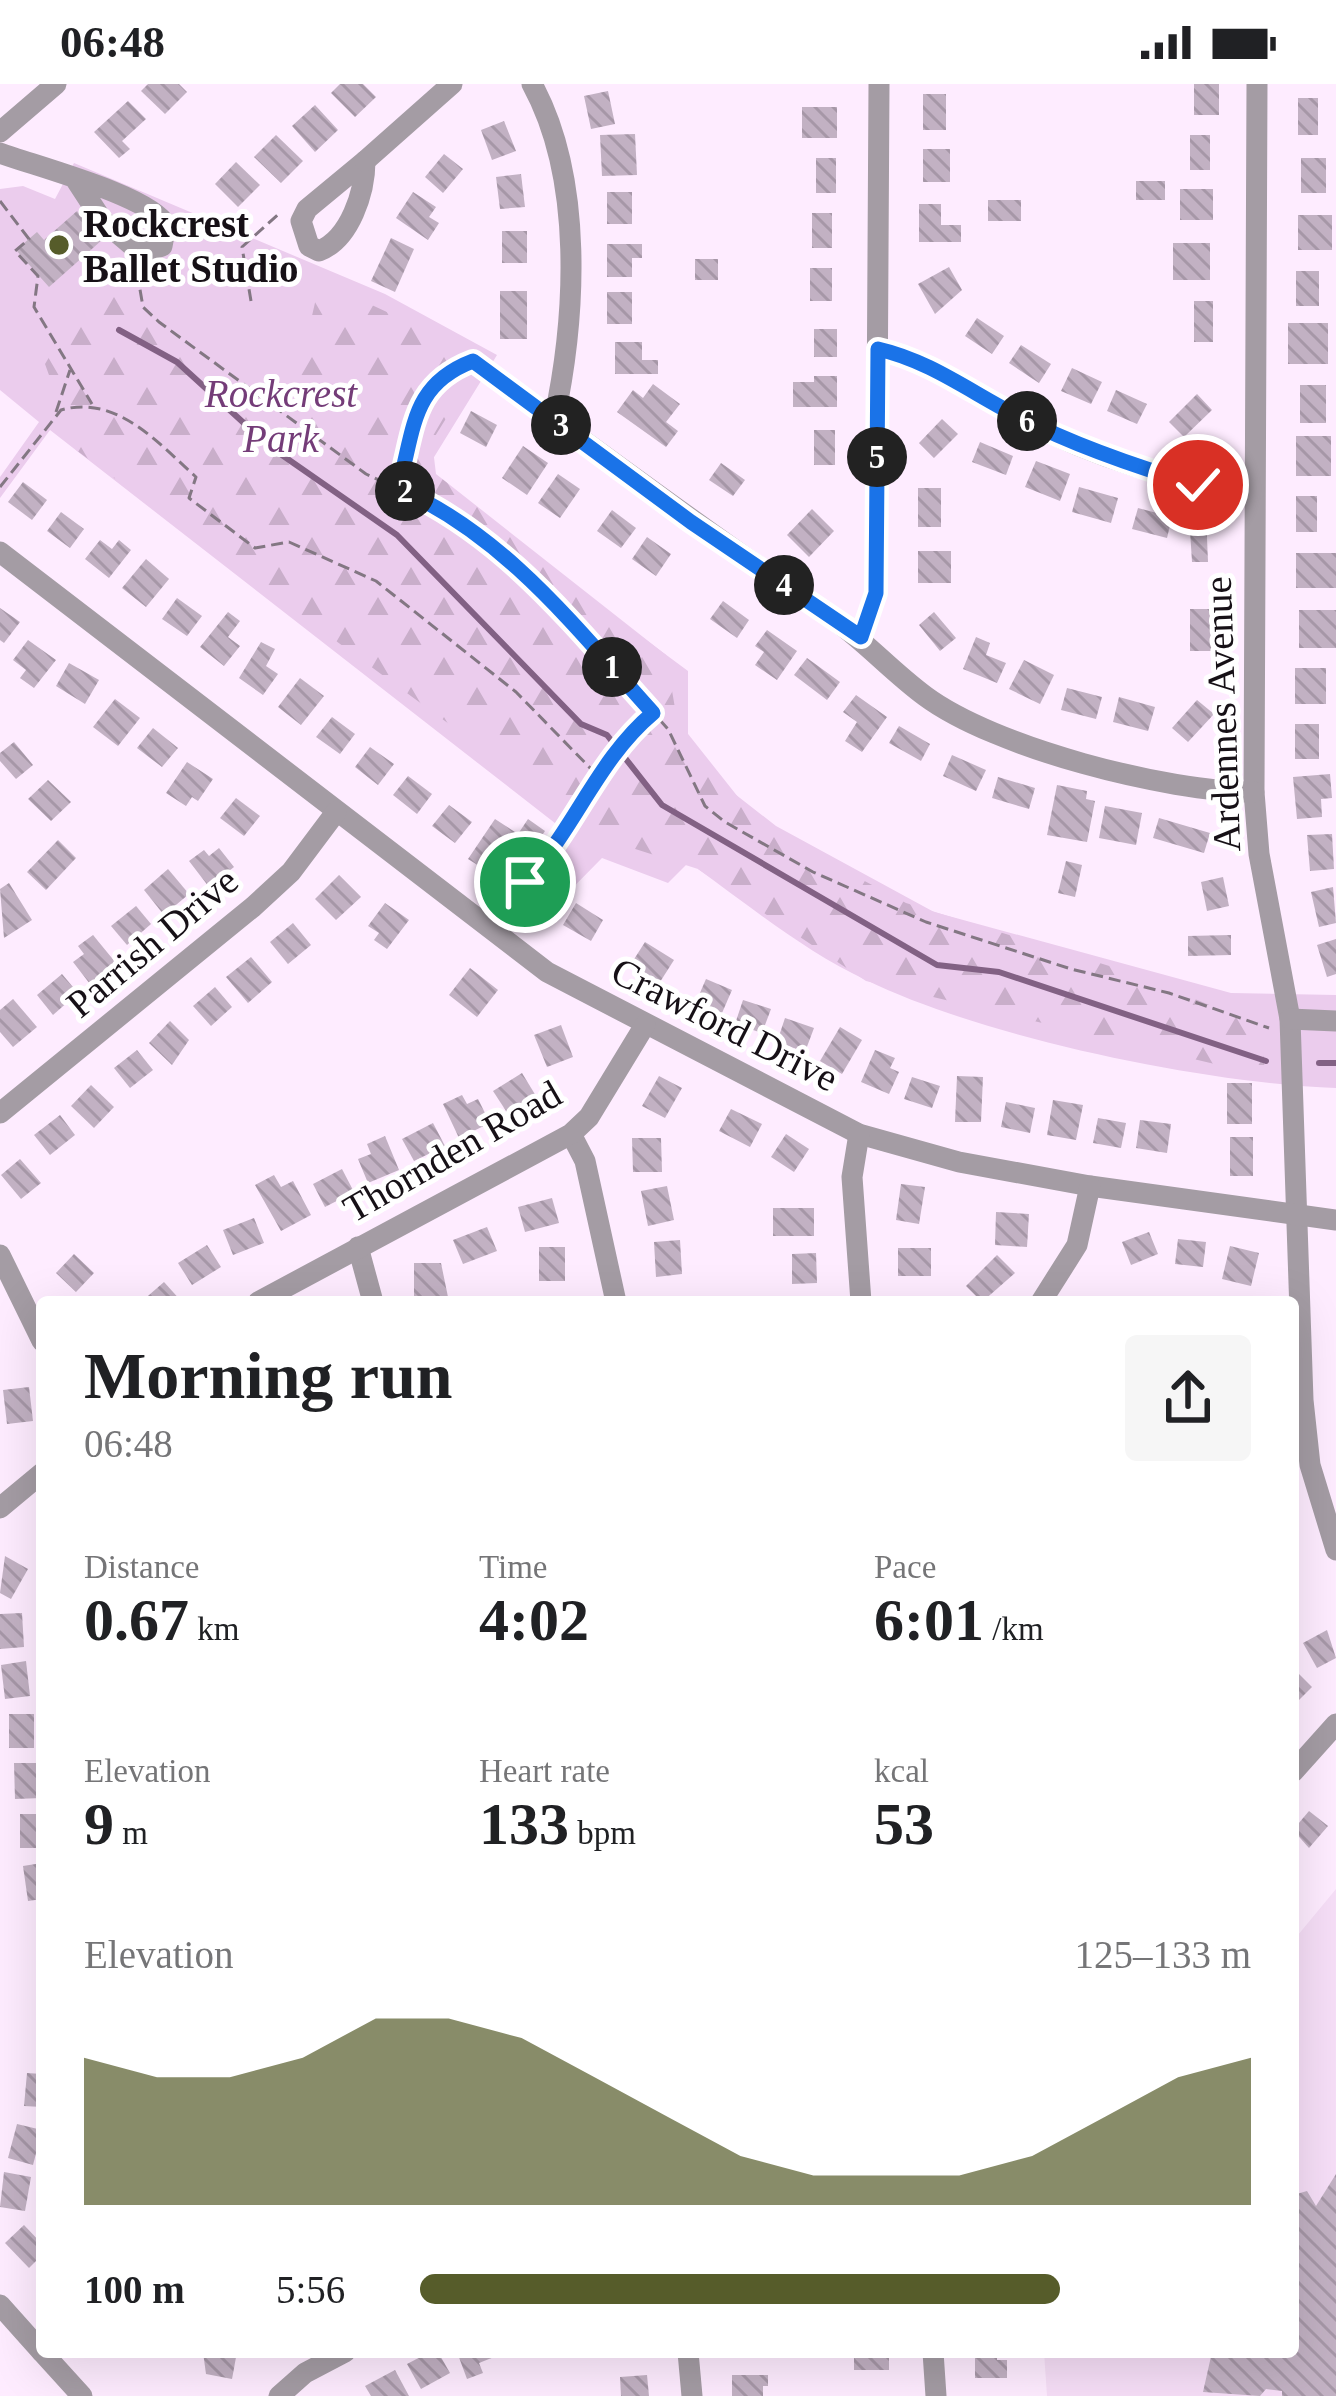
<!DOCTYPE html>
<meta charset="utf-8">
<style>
body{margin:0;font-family:Georgia,serif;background:#f6f6f6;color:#202124;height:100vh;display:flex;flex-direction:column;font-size:45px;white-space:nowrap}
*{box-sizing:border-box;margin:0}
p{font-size:39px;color:#757577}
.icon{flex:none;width:66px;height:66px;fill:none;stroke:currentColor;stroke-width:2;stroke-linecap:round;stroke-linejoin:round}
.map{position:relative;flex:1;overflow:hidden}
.details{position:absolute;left:36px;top:1212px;width:1263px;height:1062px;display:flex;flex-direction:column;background:#fff;border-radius:12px;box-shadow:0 12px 48px #0002}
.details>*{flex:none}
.pin{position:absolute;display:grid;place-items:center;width:102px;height:102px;color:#fff;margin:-51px;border:6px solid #fff;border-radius:50%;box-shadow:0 3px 12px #0007}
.km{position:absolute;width:60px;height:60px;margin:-30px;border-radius:50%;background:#222;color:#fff;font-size:33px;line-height:60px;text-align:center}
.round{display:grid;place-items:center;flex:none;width:126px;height:126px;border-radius:12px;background:#f6f6f6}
.head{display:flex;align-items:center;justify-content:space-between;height:204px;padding:0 48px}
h1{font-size:66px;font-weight:700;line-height:90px}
.figures{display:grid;grid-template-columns:repeat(3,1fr);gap:18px;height:204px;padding:12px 48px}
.figures div{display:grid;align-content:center}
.figures b{font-size:60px;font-weight:700}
.figures small{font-size:33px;font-weight:400}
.figures p{font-size:33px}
.chart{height:336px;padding:24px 48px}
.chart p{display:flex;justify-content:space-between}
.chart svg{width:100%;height:216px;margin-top:12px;fill:#565c2a;opacity:.7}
ul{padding:0 48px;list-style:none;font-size:39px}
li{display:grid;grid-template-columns:192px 144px 1fr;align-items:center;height:90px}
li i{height:30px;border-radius:15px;background:#565c2a}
.status{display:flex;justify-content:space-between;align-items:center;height:84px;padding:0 60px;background:#fff;direction:ltr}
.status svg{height:33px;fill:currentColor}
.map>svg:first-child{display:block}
</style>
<div class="status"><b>06:48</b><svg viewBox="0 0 49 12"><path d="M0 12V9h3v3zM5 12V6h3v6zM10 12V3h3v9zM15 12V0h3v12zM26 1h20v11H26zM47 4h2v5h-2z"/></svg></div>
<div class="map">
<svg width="1336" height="2312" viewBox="0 0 1336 2312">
<defs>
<pattern id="forest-firs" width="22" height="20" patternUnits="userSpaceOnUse" patternTransform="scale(3)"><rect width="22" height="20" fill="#ebcced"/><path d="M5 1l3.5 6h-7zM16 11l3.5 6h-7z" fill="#c9aeca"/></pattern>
<pattern id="building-back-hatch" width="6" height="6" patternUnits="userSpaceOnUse" patternTransform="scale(3)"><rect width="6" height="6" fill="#c2b1c3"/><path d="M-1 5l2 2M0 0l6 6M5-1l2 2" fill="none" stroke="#a697a7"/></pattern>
</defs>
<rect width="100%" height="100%" fill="#feecff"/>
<!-- built -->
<polygon fill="#f6def7" points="1336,1805 1336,2312 1047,2312 1044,2268 1293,2268 1293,1857"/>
<!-- green -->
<g fill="#ebcced">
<polygon points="74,79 385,210 497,271 423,391 688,587 688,779 668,799 602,774 535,842 493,815 560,743 50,346 0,414 0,393 39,338 0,306 0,105 23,102 55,115"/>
<path d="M694,678L776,742L934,828L1231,909L1336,911V1004C1204,999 985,954 866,896C806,868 752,824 698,785Z"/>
</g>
<!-- forest -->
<polygon fill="url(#forest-firs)" points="320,197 443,254 470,296 432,357 436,390 666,571 677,636 761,742 906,819 1135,890 1262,943 1265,992 866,897 698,785 607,756 76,366 45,280 87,211 111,199 225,304 294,310"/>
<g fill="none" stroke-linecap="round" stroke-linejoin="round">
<!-- stream -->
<g stroke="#826184" stroke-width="6">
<polyline points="119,246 177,278 269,362 397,451 581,640 607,651 662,721 937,881 999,888 1266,977"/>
<polyline points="1319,979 1336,979"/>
</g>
</g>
<!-- building -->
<g fill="url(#building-back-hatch)">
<polygon points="148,0 179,0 187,8 165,30 141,7"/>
<polygon points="340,0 363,0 376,13 355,33 331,9"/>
<rect x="1194" y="0" width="25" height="31"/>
<polygon points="608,7 615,40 591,45 584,12"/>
<rect x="923" y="10" width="23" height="36"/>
<rect x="1298" y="14" width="20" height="37"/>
<polygon points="128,17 146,35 122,57 130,65 119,74 94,48"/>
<polygon points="315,21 338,46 315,68 292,42"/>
<rect x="802" y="23" width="35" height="31"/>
<polygon points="504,37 516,67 492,76 481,46"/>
<polygon points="635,50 637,91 602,92 600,51"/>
<polygon points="276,51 303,77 281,99 254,73"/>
<rect x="1190" y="51" width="20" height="35"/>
<rect x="923" y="65" width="27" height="33"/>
<polygon points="444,70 463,85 443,109 425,93"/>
<rect x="816" y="74" width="20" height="35"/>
<rect x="1301" y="74" width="25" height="35"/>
<polygon points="236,78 260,101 238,123 215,100"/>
<polygon points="521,90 525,123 500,125 496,93"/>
<rect x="1136" y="97" width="29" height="19"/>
<rect x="1180" y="105" width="33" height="31"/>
<polygon points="413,108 436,123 429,133 439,139 428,156 396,134"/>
<rect x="607" y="108" width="25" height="32"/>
<rect x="988" y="116" width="33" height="21"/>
<polygon points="919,120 941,120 941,141 961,141 961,158 919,158"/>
<polygon points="77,127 102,156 49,203 16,166 37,148 44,156"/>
<rect x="812" y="129" width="20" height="35"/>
<rect x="1298" y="131" width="34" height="35"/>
<rect x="502" y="147" width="25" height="32"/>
<polygon points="391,154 414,165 395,208 371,197"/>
<rect x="1173" y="159" width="37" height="37"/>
<polygon points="607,160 642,160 642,174 632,174 632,193 607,193"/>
<rect x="695" y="175" width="23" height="21"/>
<polygon points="949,183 962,206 935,230 918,200"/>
<rect x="810" y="184" width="22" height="33"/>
<rect x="1296" y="187" width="23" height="35"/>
<rect x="500" y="207" width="27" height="48"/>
<rect x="607" y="208" width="25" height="32"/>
<rect x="1194" y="217" width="19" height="41"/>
<polygon points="977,234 1004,252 992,270 965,252"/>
<rect x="1288" y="239" width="40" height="41"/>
<rect x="814" y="245" width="23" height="28"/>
<polygon points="615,258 642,258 642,276 658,276 658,290 615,290"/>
<polygon points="1021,261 1051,280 1039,299 1009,279"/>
<polygon points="1072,284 1102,298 1091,320 1061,307"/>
<polygon points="814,292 837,292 837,323 793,323 793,298 814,298"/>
<polygon points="653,300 680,320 666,338 678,347 666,363 617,328 633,306 643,314"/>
<rect x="1300" y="301" width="26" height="38"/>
<polygon points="1116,306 1147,320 1137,340 1107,327"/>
<polygon points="1197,310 1212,326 1184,353 1169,338"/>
<polygon points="471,327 497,341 486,363 460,349"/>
<polygon points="942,335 958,350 934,374 919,359"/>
<rect x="814" y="346" width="21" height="35"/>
<rect x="1296" y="352" width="35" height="40"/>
<polygon points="980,358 1013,372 1006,391 972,378"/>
<polygon points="523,362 548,379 527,411 502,394"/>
<polygon points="1036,377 1070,390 1060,417 1025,403"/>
<polygon points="721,379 745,396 733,412 709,396"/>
<polygon points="558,390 580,405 560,434 538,419"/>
<polygon points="23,398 47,416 32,436 8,418"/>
<polygon points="1079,403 1118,414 1111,439 1072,428"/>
<rect x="918" y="404" width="23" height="39"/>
<rect x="1296" y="412" width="21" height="36"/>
<polygon points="1138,424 1172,433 1167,454 1132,445"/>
<polygon points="812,425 834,447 809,473 787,451"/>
<polygon points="612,426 636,444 621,464 597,447"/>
<polygon points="61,428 84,445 70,464 47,447"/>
<polygon points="1206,430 1208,478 1192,478 1189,431"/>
<polygon points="647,453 671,470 656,492 632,475"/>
<polygon points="100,456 112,465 119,456 131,466 109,494 85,475"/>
<rect x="918" y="467" width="33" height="32"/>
<rect x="1296" y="469" width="40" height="35"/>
<polygon points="146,475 169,495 146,523 122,504"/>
<polygon points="177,514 202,532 187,552 162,535"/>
<polygon points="723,517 749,536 737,554 710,535"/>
<polygon points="0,524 20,538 4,559 0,556"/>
<rect x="1190" y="525" width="23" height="42"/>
<rect x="1299" y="526" width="37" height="38"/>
<polygon points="228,528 240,537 228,553 240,562 224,582 200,563"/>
<polygon points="934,528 956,554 940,567 919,541"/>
<polygon points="767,546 797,567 777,596 755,581 764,568 755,562"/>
<polygon points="976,553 990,559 986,571 1006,579 997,599 963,585"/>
<polygon points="28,556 56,576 34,604 20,594 26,586 13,576"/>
<polygon points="261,558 275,565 266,582 278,590 263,611 239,594"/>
<polygon points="807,574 840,598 827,616 794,591"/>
<polygon points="1024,576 1054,591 1040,620 1009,605"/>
<polygon points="69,579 99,596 85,620 56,602"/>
<rect x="1295" y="584" width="31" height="36"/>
<polygon points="300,594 324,612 301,641 278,623"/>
<polygon points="1067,604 1102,613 1096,635 1061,626"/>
<polygon points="856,611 887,633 862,668 845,657 857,638 843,628"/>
<polygon points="1119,613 1155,623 1148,647 1113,638"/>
<polygon points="115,615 140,634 118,662 93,643"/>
<polygon points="1197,616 1214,630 1188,658 1172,644"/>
<polygon points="332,633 355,650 340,670 316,653"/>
<rect x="1295" y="640" width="24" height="35"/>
<polygon points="899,642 930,660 921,677 889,659"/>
<polygon points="153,644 178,664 162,683 137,664"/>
<polygon points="14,658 33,681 16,695 0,677 0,669"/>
<polygon points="370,663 394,680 378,701 355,683"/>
<polygon points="952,671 986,686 976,707 943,692"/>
<polygon points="187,678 213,695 198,717 192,713 186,722 166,709"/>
<polygon points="1330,690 1332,714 1321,715 1322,733 1297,735 1293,693"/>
<polygon points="408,692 432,710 417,730 393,711"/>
<polygon points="998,693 1035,704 1029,725 992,714"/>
<polygon points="48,696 71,718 51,737 28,715"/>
<polygon points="1057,701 1087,707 1086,715 1095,717 1087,758 1047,751"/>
<polygon points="236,714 260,732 244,752 220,734"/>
<polygon points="449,721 472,738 455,759 432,742"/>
<polygon points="1105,722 1142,729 1136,761 1099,754"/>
<polygon points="1159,734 1210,749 1204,769 1153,754"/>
<polygon points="495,735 518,750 528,735 545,747 534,763 521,754 495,792 468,775"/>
<polygon points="1332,750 1334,785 1310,787 1307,751"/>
<polygon points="58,756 76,774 46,806 27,788"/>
<polygon points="219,764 234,783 209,803 189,777 204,766 209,772"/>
<polygon points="1066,777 1082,781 1075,813 1058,809"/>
<polygon points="168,785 189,810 164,831 144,806"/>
<polygon points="339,791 361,813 336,836 315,815"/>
<polygon points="1223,793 1229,822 1207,827 1201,798"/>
<polygon points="9,799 32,836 4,854 0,805"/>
<polygon points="1333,803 1336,839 1319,843 1311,808"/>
<polygon points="385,819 409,836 387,865 374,856 379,849 368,842"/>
<polygon points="576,819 603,836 591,857 563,841"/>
<polygon points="136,822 151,840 127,861 111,842"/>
<polygon points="293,839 311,861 288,880 270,858"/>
<polygon points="93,851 116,879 90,900 73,878 84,870 78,862"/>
<polygon points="1231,851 1231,871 1188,872 1188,852"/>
<polygon points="1336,855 1336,890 1327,893 1317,861"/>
<polygon points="645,858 674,876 660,898 631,880"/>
<polygon points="251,873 272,898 248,919 226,893"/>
<polygon points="470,884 498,906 477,933 449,911"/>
<polygon points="62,890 78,909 53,931 37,911"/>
<polygon points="706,895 732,906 722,929 696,918"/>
<polygon points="215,903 232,923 211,942 193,922"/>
<polygon points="13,915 37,943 13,963 0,948 0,926"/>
<polygon points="743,916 771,925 762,949 735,940"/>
<polygon points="785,934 814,944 805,968 777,958"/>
<polygon points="170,937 189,956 172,981 149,959"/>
<polygon points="561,941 573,973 547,983 534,951"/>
<polygon points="840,943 862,956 842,990 820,977"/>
<polygon points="137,966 153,986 130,1004 114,984"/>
<polygon points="875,966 895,974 890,984 899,988 889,1010 861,998"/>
<polygon points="522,989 536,1012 508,1030 493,1007"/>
<polygon points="659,992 682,1004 665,1034 642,1022"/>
<polygon points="957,992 983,993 981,1038 955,1038"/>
<polygon points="912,993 940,1002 932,1024 904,1015"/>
<rect x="1227" y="999" width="25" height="41"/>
<polygon points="91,1001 114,1023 94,1044 71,1022"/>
<polygon points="462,1011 467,1020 478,1015 490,1039 459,1054 443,1020"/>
<polygon points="1053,1016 1083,1021 1076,1056 1047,1051"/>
<polygon points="1006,1018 1035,1024 1030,1049 1001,1043"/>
<polygon points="731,1025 762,1040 750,1063 719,1047"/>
<polygon points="60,1031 75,1051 50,1071 34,1051"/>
<polygon points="1098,1034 1126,1039 1121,1064 1093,1059"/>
<polygon points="1140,1036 1171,1040 1167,1069 1136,1064"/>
<polygon points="433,1039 445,1062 414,1077 402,1055"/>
<polygon points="786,1050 809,1065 794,1088 771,1073"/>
<polygon points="385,1052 399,1086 368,1099 358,1075 371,1070 367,1060"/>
<rect x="1230" y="1053" width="23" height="39"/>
<polygon points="632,1054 661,1054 662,1088 633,1088"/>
<polygon points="20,1075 41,1099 21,1115 1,1091"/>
<polygon points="342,1085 354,1108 325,1123 313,1100"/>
<polygon points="274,1091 281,1103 293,1097 311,1131 281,1147 255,1101"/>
<polygon points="901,1100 925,1103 919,1140 896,1136"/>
<polygon points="667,1102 674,1136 648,1142 641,1107"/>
<polygon points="552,1114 559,1139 525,1148 518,1123"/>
<rect x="773" y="1124" width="41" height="28"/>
<polygon points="996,1128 1029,1130 1027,1163 995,1161"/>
<polygon points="254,1134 264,1159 233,1171 223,1146"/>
<polygon points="487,1143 497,1167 463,1180 453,1156"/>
<polygon points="1149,1148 1158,1170 1131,1181 1122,1158"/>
<polygon points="1178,1155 1206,1158 1203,1183 1175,1180"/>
<polygon points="680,1156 682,1190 656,1193 654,1158"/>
<polygon points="207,1161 221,1183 192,1201 178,1179"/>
<polygon points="1230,1162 1259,1169 1251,1202 1222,1195"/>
<rect x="539" y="1163" width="26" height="34"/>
<rect x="898" y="1164" width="33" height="28"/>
<polygon points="816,1169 817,1199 792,1200 792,1170"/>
<polygon points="74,1170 94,1189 76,1208 56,1189"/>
<polygon points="997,1171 1015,1189 982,1218 966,1202"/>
<polygon points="414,1179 441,1179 448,1213 414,1213"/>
<polygon points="164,1198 182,1218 141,1218"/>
<polygon points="29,1303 33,1337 7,1340 3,1306"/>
<polygon points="5,1472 28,1485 11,1515 0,1509"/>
<polygon points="22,1529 24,1563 0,1565 0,1530"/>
<polygon points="1327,1546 1336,1574 1317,1584 1303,1559"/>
<polygon points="26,1577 30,1612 5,1615 1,1581"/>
<polygon points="1293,1584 1312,1603 1293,1622"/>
<rect x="9" y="1630" width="25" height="34"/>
<polygon points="14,1679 42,1679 42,1714 15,1715"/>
<polygon points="1309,1727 1328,1742 1309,1764 1293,1746"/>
<rect x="20" y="1730" width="22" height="34"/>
<polygon points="42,1779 42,1815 28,1817 23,1782"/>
<polygon points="27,1989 42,1990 42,2023 24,2022"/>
<polygon points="17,2040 42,2046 33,2081 8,2074"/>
<polygon points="4,2088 31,2093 25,2127 0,2123"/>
<polygon points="1336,2090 1336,2312 1282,2312 1282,2307 1266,2305 1260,2312 1203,2308 1212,2268 1293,2268 1293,2111 1307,2107 1316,2122"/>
<polygon points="24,2141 42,2160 42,2171 29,2184 5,2159"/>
<polygon points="203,2268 237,2268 232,2295 206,2290"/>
<polygon points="430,2268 438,2268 450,2289 421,2305 407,2280"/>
<polygon points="457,2268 493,2268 494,2273 479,2279 483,2289 467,2295"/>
<rect x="854" y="2268" width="35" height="18"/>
<polygon points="975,2268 997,2268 997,2276 1007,2276 1007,2294 975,2294"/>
<polygon points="395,2286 409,2312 371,2312 365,2302"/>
<polygon points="647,2291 649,2312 621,2312 620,2293"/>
<polygon points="732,2291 768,2291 768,2302 763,2302 763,2312 732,2312"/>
</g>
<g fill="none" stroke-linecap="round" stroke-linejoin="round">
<!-- path -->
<g stroke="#837783" stroke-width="3" stroke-dasharray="12 6" stroke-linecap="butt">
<polyline points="0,117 29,155 15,167 38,192 34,223 92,320"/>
<polyline points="137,188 143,223 159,238 366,390 459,434 537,499 668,645 705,722 725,738 813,788 926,838 1071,885 1169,909 1269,944"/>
<polyline points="251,217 242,163 281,128"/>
<polyline points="56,328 70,286"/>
<path d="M398,402C409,365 413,302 452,284"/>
<path d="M0,403L61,326C117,310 159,360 196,393L189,414L255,464L289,458L376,497L516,608L597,691"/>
<polyline points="493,822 557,762 605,680 653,629"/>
</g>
<!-- minor -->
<g stroke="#a49ca4" stroke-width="21">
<path d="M532,0C584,95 576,233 554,336"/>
<polyline points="1257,0 1254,708 1259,770 1290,935 1303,1316 1310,1381 1336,1466"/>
<polyline points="0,48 56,0"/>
<path d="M0,69C35,82 151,112 166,141L162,162L141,169L102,136L76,96"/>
<path d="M365,77C365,108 350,155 319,167L309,162L301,137L307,125Z"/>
<polyline points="365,77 452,0"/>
<path d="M878,265C930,276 971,307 1018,333C1091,372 1171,398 1254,407"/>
<path d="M473,277C591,361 707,449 828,531C863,555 891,587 925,612C995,664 1167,708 1254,708"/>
<polyline points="0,468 547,888 859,1050 959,1078 1090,1102 1336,1136"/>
<polyline points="861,553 876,509 879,0"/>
<polyline points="1290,935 1336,937"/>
<polyline points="0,1029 253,823 291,788 336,728"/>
<polyline points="571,1050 585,1077 616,1218"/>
<polyline points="859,1050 852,1093 861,1218"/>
<polyline points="358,1163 373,1218"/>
<polyline points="0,1171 42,1257"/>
<polyline points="258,1218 571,1050 589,1033 645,941"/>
<polyline points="1041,1218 1077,1161 1090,1102"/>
<polyline points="0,1424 42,1389"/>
<polyline points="1293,1688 1336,1640"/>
<polyline points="0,2221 42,2268"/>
<polyline points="42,2268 82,2312"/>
<polyline points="688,2268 692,2312"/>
<polyline points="933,2268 936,2312"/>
<polyline points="279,2312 305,2289 345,2268"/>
</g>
</g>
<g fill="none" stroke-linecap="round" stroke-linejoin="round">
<!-- route casing -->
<g stroke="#fff" stroke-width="24">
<path id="route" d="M525,798C575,745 597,676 653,629C575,543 506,452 398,404C415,346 410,301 473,277L691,438L861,553L876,509L878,265C931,277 973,310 1021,334C1078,363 1137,383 1198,401"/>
</g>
<!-- route -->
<use href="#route" stroke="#1a73e8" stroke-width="15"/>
</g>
<!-- markers -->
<circle fill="#565c2a" stroke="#fff" stroke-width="4.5" cx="59" cy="161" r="12"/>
<g text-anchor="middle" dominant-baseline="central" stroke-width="10" stroke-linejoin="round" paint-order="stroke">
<!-- poi labels -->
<g font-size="39" font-weight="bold" fill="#161016" stroke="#fff" text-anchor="start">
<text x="83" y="139">Rockcrest<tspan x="83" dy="45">Ballet Studio</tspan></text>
</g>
<!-- park labels -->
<g font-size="39" font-style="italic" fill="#743c78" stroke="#fff">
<text x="281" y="309">Rockcrest<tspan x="281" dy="45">Park</tspan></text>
</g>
<!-- street labels -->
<g font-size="39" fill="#161016" stroke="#fff">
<text transform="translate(1222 630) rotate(-92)">Ardennes Avenue</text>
<text transform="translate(152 858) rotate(-40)">Parrish Drive</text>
<text transform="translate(725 940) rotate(27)">Crawford Drive</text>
<text transform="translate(452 1067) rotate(-30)">Thornden Road</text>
</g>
</g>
</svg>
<div class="pin" style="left:525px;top:798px;background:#1e9e55"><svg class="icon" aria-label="arrive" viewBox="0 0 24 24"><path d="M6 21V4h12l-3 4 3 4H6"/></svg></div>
<div class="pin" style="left:1198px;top:401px;background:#d93025"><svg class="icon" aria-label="check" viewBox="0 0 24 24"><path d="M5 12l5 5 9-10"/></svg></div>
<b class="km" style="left:612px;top:583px">1</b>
<b class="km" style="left:405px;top:407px">2</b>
<b class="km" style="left:561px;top:341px">3</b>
<b class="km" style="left:784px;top:501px">4</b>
<b class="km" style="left:877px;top:373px">5</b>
<b class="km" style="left:1027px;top:337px">6</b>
<section class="details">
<div class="head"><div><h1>Morning run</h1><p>06:48</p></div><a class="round"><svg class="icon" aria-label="share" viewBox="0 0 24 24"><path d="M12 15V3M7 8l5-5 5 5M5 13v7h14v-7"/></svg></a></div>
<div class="figures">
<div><p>Distance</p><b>0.67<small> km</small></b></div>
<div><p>Time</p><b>4:02</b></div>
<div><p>Pace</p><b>6:01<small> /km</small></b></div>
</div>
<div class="figures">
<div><p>Elevation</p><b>9<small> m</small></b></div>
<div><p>Heart rate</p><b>133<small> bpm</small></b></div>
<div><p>kcal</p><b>53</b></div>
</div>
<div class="chart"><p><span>Elevation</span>125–133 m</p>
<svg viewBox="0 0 160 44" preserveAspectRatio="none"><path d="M0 44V14L10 18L20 18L30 14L40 6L50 6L60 10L70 18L80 26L90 34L100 38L110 38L120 38L130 34L140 26L150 18L160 14V44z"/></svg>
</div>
<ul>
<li><b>100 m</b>5:56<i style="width:77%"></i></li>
</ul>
</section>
</div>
